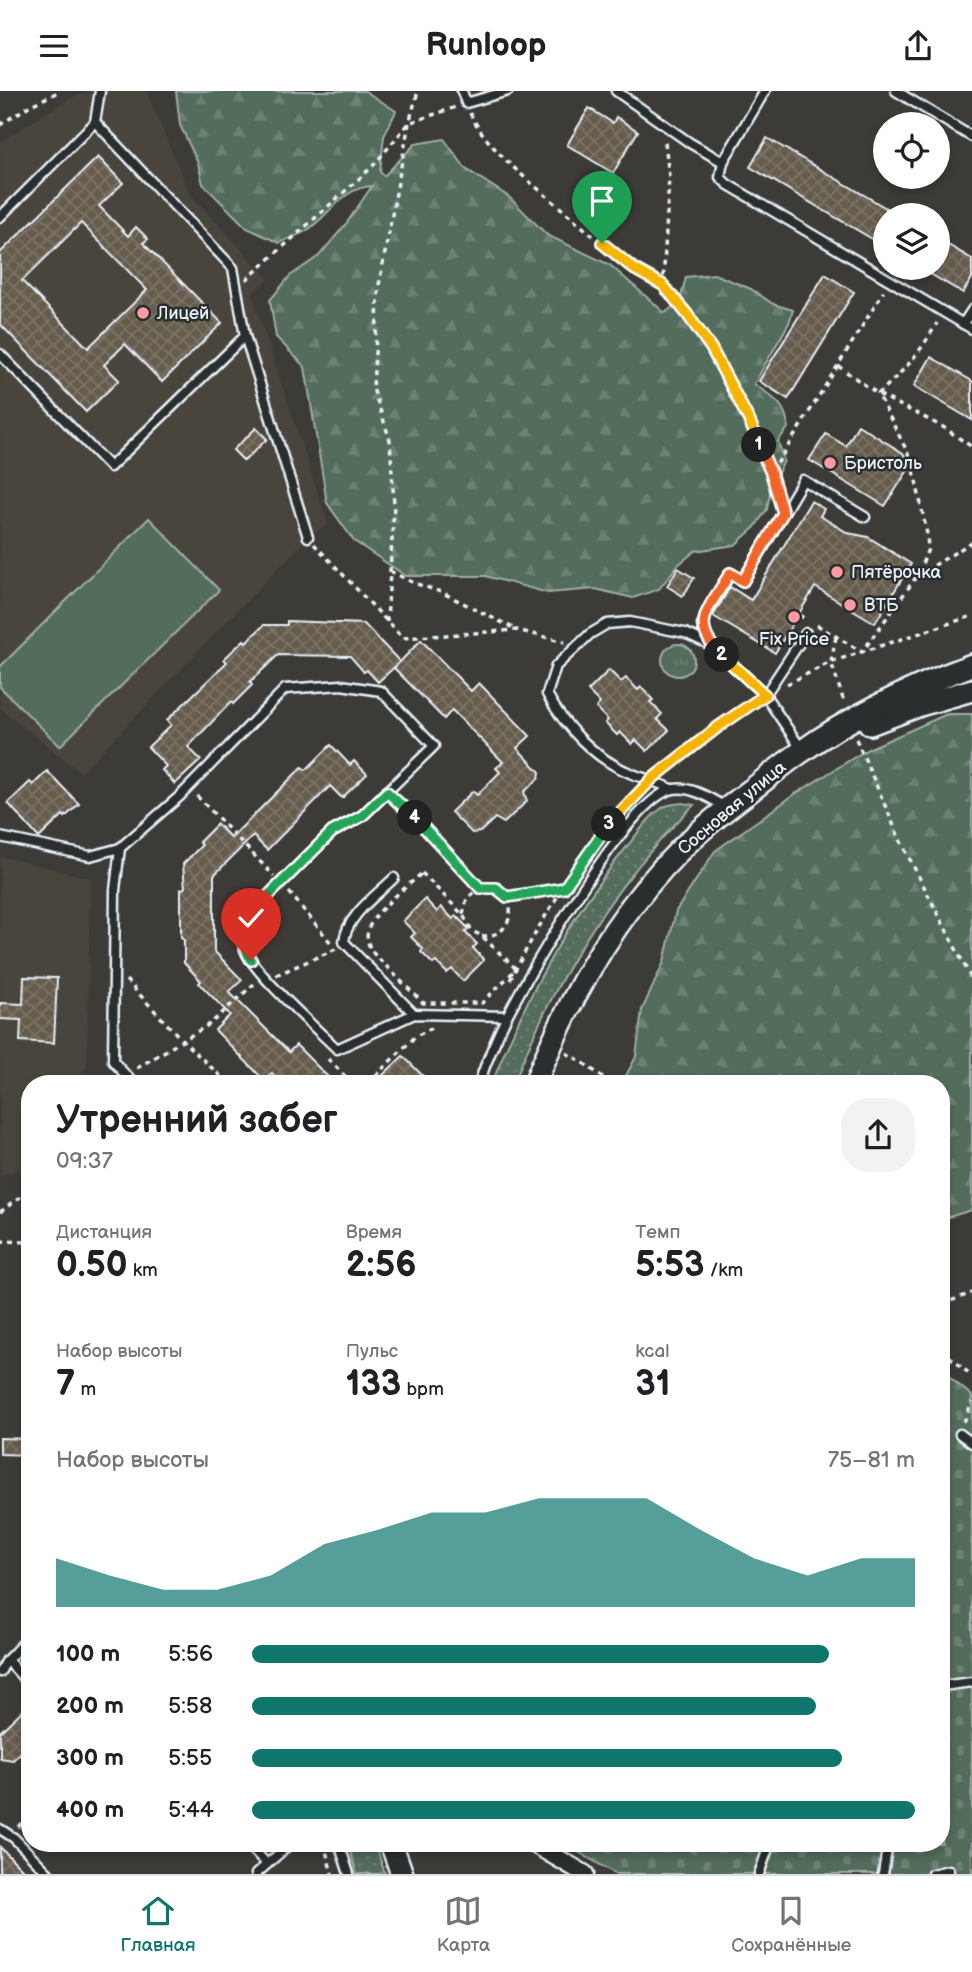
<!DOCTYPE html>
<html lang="ru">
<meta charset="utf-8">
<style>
body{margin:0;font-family:"Balsamiq Sans",sans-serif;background:#f2f2f2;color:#202124;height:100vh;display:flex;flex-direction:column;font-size:26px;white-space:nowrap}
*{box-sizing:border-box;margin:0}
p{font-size:23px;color:#757577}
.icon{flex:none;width:38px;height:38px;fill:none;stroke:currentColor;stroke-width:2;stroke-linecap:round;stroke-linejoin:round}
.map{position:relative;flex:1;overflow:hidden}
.drawer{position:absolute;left:21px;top:984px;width:929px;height:777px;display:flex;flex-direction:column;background:#fff;border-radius:28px;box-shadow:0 4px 10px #0003}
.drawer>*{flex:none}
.buttons{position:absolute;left:873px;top:21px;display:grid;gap:14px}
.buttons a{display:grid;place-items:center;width:77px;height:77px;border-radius:50%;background:#fff;box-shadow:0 4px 10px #0003;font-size:35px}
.pin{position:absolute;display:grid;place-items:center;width:60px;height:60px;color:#fff;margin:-72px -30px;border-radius:50% 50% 50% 0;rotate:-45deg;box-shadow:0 0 7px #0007}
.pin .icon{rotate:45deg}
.km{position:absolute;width:35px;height:35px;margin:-18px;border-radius:50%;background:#222;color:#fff;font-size:19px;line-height:35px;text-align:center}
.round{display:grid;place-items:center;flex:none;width:74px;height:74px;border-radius:28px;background:#f2f2f2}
.head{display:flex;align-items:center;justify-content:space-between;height:119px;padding:0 35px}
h1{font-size:38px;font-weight:700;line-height:52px}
.stats{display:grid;grid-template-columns:repeat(3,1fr);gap:10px;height:119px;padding:7px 35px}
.stats div{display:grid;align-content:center}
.stats b{font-size:35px;font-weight:700}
.stats small{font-size:19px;font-weight:400}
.stats p{font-size:19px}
.chart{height:196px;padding:14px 35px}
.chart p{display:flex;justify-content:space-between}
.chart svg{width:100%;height:126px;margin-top:7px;fill:#0f766e;opacity:.7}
ul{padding:0 35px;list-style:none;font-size:23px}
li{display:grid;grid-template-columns:112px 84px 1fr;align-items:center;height:52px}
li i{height:18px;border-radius:9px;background:#0f766e}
header{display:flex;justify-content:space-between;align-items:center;height:91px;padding:0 35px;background:#fff;font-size:32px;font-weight:700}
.tab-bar{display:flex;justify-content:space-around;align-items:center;height:98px;border-top:2px solid #e0e0e0;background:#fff;font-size:19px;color:#757577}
.tab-bar a{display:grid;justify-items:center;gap:4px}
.tab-bar .on{color:#0f766e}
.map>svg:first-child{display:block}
</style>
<header><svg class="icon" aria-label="menu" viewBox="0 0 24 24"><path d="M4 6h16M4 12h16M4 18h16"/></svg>Runloop<svg class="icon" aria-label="share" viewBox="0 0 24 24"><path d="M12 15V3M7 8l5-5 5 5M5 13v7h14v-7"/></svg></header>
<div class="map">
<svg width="972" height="1783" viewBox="0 0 972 1783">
<defs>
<pattern id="grass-dots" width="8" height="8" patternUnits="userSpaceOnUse" patternTransform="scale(1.75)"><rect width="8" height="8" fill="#536c5b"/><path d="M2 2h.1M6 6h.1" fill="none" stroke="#6c8173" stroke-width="1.8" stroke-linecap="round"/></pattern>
<pattern id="forest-firs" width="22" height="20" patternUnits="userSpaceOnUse" patternTransform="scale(1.75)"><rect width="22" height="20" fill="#536c5b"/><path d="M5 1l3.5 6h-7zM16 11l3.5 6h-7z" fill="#6c8173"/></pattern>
<pattern id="cemetery-stones" width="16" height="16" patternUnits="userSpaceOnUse" patternTransform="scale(1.75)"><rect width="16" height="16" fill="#536c5b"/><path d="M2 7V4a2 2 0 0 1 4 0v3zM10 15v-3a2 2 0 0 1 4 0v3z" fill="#6c8173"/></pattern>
<pattern id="park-tufts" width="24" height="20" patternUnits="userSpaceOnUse" patternTransform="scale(1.75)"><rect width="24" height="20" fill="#536c5b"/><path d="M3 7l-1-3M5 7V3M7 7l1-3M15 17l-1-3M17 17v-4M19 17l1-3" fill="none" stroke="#6c8173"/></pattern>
<pattern id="building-cross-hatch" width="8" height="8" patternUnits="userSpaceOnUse" patternTransform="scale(1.75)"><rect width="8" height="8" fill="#655b4c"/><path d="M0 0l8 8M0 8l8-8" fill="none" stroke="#7b7367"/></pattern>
</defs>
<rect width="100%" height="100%" fill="#3c3b37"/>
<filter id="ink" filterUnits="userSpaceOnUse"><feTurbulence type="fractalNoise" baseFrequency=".0143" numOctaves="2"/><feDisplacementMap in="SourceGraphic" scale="14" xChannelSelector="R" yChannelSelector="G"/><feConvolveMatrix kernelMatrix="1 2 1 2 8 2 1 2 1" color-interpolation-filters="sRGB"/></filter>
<g filter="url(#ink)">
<!-- built -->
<g fill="#48453d">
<polygon points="90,0 146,0 190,103 269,188 252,203 328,433 308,446 81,682 0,617 0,51 68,8"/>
<polygon points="0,765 90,787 87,974 76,992 30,992 30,1073 28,1076 0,1085"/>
</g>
<!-- grass -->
<g fill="url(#grass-dots)" stroke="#9eaeaa" stroke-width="2">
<path d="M682,712L694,714C614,792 553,889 514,992H492C525,907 571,824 629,753C639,741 648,726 662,717C668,713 674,713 682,712Z"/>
<polygon points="348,1752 375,1752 385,1783 357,1783"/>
</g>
<!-- forest -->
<g fill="url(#forest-firs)" stroke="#9eaeaa" stroke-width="2">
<path d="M176,0H365L396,20L384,45L380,81L384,85L415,53L444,48L466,78L509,106L547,144L610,174L665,222L680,210L686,186L714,183L751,198L773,213L793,219L789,232L754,293C772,306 787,313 788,337L778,350L784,370L771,396L767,418L755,436L735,454L695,460L678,474L659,498L633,507L595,498L548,502L485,485H406L354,450L327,412L305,276L276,246L270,209L290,185L319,165L346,133L372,95C344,96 330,123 309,138C301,144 289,147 279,152L247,137L203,93L198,72L180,34Z"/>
<polygon points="947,623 972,623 972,1119 942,1128 942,992 622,992 636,966 642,919 664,871 676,820 715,760 795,703 868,658"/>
</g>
<!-- cemetery -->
<polygon fill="url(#cemetery-stones)" stroke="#9eaeaa" stroke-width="2" points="942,1280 972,1305 972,1783 616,1783 563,1752 942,1752"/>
<!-- park -->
<circle fill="url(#park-tufts)" stroke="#9eaeaa" stroke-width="2" cx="678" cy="569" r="16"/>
<!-- pitch -->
<polygon fill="#536c5b" stroke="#9eaeaa" stroke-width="2" points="149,427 219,499 60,655 0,596 0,576"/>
<!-- building -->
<g fill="url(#building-cross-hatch)" stroke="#e8f1f8" stroke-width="2" fill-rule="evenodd">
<polygon points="589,17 613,32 616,26 638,40 613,82 567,54"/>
<polygon points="767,47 886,117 886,156 750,76"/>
<path d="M98,66L123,92L99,115L128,145L136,136L148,148L143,152L222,232L162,291L125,253L104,274L119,289L86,321L0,233V162ZM81,132L147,199L88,257L22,190Z"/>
<polygon points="938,148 972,168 972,187 963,202 920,177 938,177"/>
<polygon points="825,183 854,201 788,308 759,290"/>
<polygon points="931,266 972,290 972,329 914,295"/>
<polygon points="858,334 903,362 908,370 908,379 885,415 809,369 826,343 846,355"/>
<polygon points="256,337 267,348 244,370 233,359"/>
<polygon points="811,410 824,418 820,425 848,442 868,446 911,473 875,532 815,496 775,562 713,525 730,496 751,509"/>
<polygon points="678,477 694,487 683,505 667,495"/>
<polygon points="287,530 364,533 400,571 378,591 367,579 364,581 350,565 278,564 250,591 252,594 233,613 231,611 188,656 201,669 175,693 162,679 166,675 148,656 171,634 167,629 227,571 224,568 244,549 246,551 264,534 287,534"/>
<polygon points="421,549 471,600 479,592 530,645 517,657 540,681 539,687 524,701 527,710 504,732 495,727 480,741 472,742 451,721 473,700 477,704 500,681 496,677 503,671 452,619 444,628 394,577"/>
<polygon points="609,579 621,591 626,587 638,599 641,596 653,609 650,611 662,623 657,628 669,639 647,660 636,649 632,653 620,641 617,644 605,632 608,629 596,617 600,612 588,600"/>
<polygon points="331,654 350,674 354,670 367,683 342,707 330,695 267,759 253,745 214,784 214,860 242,889 229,901 289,961 296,954 334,992 287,992 280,985 277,988 272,982 264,989 215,939 230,924 199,892 201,890 184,872 184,849 181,847 181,798 185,797 183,773 202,754 199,751 217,733 231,747 302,676 306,679"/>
<polygon points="47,680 79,713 65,726 63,724 39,747 8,712 30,691 33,694"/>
<polygon points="425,808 437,821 441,816 453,828 456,825 469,838 465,841 477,853 473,857 484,869 463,890 452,878 447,882 436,871 433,873 421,861 423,858 411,846 415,842 403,830"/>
<polygon points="24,886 57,887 54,952 20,950 21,929 0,928 0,912 23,913"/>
<polygon points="403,965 430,992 390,992 382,985"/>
<polygon points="0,1347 30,1348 30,1364 0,1363"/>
<polygon points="30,1612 30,1653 13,1669 0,1667 0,1641"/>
<polygon points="0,1756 27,1783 0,1783"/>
</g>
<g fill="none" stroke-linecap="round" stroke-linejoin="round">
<!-- service casing -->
<g stroke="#e8f1f8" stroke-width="13">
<g id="service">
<polyline points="462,0 466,12 508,0"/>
<polyline points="616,0 690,52 723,71 720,86 727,93 972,238"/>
<polyline points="896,0 972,46"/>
<polyline points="723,71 765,0"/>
<polyline points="0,126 95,31 100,0"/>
<polyline points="963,233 972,219"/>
<polyline points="245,245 308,446"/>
<polyline points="0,263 110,376 245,245 233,177 95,31"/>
<polyline points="765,604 806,542"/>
<polyline points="802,659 765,604 711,554 704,544 702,534 707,522 730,482 743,490 803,389 865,426"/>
<path d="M671,698C656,690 645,688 630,682C595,668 564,635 547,603L556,575L590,543L607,533L630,531L685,542L711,554"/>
<path d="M0,746L90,765L120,757L180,705L285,598L341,594L381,600L434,655L362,725L332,741L249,824C246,834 241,845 244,856C250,879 317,938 337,958L414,923L507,925"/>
<polyline points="120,757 115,799 113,970 133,992"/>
<path d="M394,787C377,804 346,825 344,851L414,923"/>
<path d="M479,992C487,969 497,945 508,923C531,879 627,711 670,699C688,693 710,707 725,716"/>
<polyline points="960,1343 972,1352"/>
<polyline points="7,1569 30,1594"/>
<polyline points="0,1581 7,1569 30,1545"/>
<polyline points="942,1595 972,1591"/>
<polyline points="0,1738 14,1747 49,1783"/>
<polyline points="247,1752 267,1773"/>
<polyline points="339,1752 349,1783"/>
<polyline points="256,1783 291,1752"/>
<polyline points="759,1783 770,1752"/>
<polyline points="883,1783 888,1752"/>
<polyline points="932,1783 949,1779"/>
</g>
</g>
<!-- minor casing -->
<g stroke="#e8f1f8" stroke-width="21">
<polyline id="minor" points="532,1752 585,1783"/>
</g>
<!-- tertiary casing -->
<g stroke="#e8f1f8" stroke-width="26">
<g id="tertiary">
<polyline points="870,633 920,614 972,599"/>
<path d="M535,992C569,907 616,823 681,758C702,737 726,718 750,700C767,687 783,673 801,661C852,624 913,596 972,574"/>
<polyline points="391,1752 402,1783"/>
</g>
</g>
<!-- path -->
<g stroke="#e8f1f8" stroke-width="3.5" stroke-dasharray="5 5" stroke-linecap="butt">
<path d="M470,22C489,61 531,91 563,119C595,146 625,175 663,194"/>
<polyline points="0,34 29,15 60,0"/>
<path d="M665,51L669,86L663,194C714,256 756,329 779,406"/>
<polyline points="246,189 372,76 409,32 456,16"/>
<polyline points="838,275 878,303 943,336 972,356"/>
<polyline points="772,381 884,200"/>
<polyline points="314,453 403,547 517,539 565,551"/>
<polyline points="390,480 414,492 441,501 515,538"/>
<polyline points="917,485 972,451"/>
<polyline points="799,524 807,529"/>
<polyline points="387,531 394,414 390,349 373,297 379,194 409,32 418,0"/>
<path d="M817,534L862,561L917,485L928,458L927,443L912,370L878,303C904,280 920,262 937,232"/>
<polyline points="836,546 831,571 844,611"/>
<polyline points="787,593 831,571 972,525"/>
<polyline points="856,648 901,751 972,889"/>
<polyline points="661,680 756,610"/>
<polyline points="197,705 274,785"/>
<polyline points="395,708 480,797 496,797 507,806 564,797"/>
<path d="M422,782L463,824L472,840L482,845L516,878L482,912H423L374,863C368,855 365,846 369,836C378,817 407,796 422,782Z"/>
<polyline points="289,801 331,852"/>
<polyline points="463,823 467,807 480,797"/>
<path d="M482,845C505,846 516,826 507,806"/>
<polyline points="276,884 336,858"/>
<polyline points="126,889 183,950 228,992"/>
<path d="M510,889C546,820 587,752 642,697"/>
<polyline points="566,962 581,970 610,992"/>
<polyline points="328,968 352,992"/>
<polyline points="137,977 210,933 254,893"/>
<polyline points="368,992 416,945 432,937"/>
<polyline points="30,1109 30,1159"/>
<polyline points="0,1121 30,1099"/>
<polyline points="0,1150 28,1151"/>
<polyline points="942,1213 972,1202"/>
<polyline points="942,1259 972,1285"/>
<polyline points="964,1331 972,1311"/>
<polyline points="18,1736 30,1722"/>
<polyline points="324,1752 332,1783"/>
</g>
<!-- service -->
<use href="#service" stroke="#2a2d2e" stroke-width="8"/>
<!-- minor -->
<use href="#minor" stroke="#2a2d2e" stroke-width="16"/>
<!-- tertiary -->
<use href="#tertiary" stroke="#2a2d2e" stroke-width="21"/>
</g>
</g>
<g fill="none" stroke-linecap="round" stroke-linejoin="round" filter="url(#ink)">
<!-- split-1 casing -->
<g stroke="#fff" stroke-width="14">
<polyline id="split-1" points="602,152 634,178 663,194 687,223 711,257 750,331 759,354"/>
</g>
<!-- split-2 casing -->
<g stroke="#fff" stroke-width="14">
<path id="split-2" d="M722,564C687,533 711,516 730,482L743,490L783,422L771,382L759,354"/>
</g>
<!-- split-3 casing -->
<g stroke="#fff" stroke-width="14">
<polyline id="split-3" points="609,733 652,688 718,636 765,604 722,564"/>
</g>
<!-- split-4 casing -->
<g stroke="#fff" stroke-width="14">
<polyline id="split-4" points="415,727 480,797 496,797 507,806 564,797 609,733"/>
</g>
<!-- split-5 casing -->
<g stroke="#fff" stroke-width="14">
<path id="split-5" d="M251,869C242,852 243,841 249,824L332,741L362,725L387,701L415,727"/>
</g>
<!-- split-1 -->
<use href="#split-1" stroke="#f5b400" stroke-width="9"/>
<!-- split-2 -->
<use href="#split-2" stroke="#f0652b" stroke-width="9"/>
<!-- split-3 -->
<use href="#split-3" stroke="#f5b400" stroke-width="9"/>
<!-- split-4 -->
<use href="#split-4" stroke="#22a559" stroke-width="9"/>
<!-- split-5 -->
<use href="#split-5" stroke="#22a559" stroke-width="9"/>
</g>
<!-- markers -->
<g fill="#ff9aa2" stroke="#2a2d2e" stroke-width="2.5">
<circle cx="143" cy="222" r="7"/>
<circle cx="830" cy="372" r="7"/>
<circle cx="837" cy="481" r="7"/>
<circle cx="850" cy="514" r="7"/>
<circle cx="794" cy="526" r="7"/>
</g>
<g text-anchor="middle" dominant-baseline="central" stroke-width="5" stroke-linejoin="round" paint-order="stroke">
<!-- poi labels -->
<g font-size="18" fill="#e8f1f8" stroke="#2a2d2e" text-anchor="start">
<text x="157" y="222">Лицей</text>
<text x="844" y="372">Бристоль</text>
<text x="851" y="481">Пятёрочка</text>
<text x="864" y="514">ВТБ</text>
<text x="794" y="548" text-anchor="middle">Fix Price</text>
</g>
<!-- street labels -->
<g font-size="18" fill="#e8f1f8" stroke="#2a2d2e">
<text transform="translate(732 717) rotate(-40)">Сосновая улица</text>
</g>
</g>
</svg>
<div class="buttons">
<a><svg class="icon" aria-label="locate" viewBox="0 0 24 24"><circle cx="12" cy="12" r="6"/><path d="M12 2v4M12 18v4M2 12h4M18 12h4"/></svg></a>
<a><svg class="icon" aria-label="layers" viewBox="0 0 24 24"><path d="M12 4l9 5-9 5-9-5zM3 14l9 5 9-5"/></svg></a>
</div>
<div class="pin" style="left:602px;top:152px;background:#1e9e55"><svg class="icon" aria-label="arrive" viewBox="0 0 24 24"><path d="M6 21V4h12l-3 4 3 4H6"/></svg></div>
<div class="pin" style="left:251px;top:869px;background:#d93025"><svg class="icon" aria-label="check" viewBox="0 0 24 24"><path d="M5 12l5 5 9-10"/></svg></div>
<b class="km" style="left:759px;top:354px">1</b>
<b class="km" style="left:722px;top:564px">2</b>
<b class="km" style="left:609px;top:733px">3</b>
<b class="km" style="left:415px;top:727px">4</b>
<section class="drawer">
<div class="head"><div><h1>Утренний забег</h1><p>09:37</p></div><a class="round"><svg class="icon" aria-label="share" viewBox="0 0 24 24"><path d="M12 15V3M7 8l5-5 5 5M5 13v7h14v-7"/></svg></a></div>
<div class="stats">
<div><p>Дистанция</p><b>0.50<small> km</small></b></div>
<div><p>Время</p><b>2:56</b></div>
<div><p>Темп</p><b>5:53<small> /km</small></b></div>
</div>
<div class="stats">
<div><p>Набор высоты</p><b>7<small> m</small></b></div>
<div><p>Пульс</p><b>133<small> bpm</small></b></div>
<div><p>kcal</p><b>31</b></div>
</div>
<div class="chart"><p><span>Набор высоты</span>75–81 m</p>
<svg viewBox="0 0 160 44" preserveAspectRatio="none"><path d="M0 44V27L10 33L20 38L30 38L40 33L50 22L60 17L70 11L80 11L90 6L100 6L110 6L120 17L130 27L140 33L150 27L160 27V44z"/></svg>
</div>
<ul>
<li><b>100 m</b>5:56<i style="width:87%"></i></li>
<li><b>200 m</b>5:58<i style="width:85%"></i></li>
<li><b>300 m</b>5:55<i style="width:89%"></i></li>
<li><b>400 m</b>5:44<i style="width:100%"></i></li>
</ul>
</section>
</div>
<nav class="tab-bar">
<a class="on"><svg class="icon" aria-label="home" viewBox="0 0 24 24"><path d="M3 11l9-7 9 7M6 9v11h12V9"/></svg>Главная</a>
<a><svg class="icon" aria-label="map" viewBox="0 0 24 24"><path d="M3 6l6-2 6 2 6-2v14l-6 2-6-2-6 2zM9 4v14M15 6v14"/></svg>Карта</a>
<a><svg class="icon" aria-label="saved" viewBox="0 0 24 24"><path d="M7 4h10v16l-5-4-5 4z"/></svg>Сохранённые</a>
</nav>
